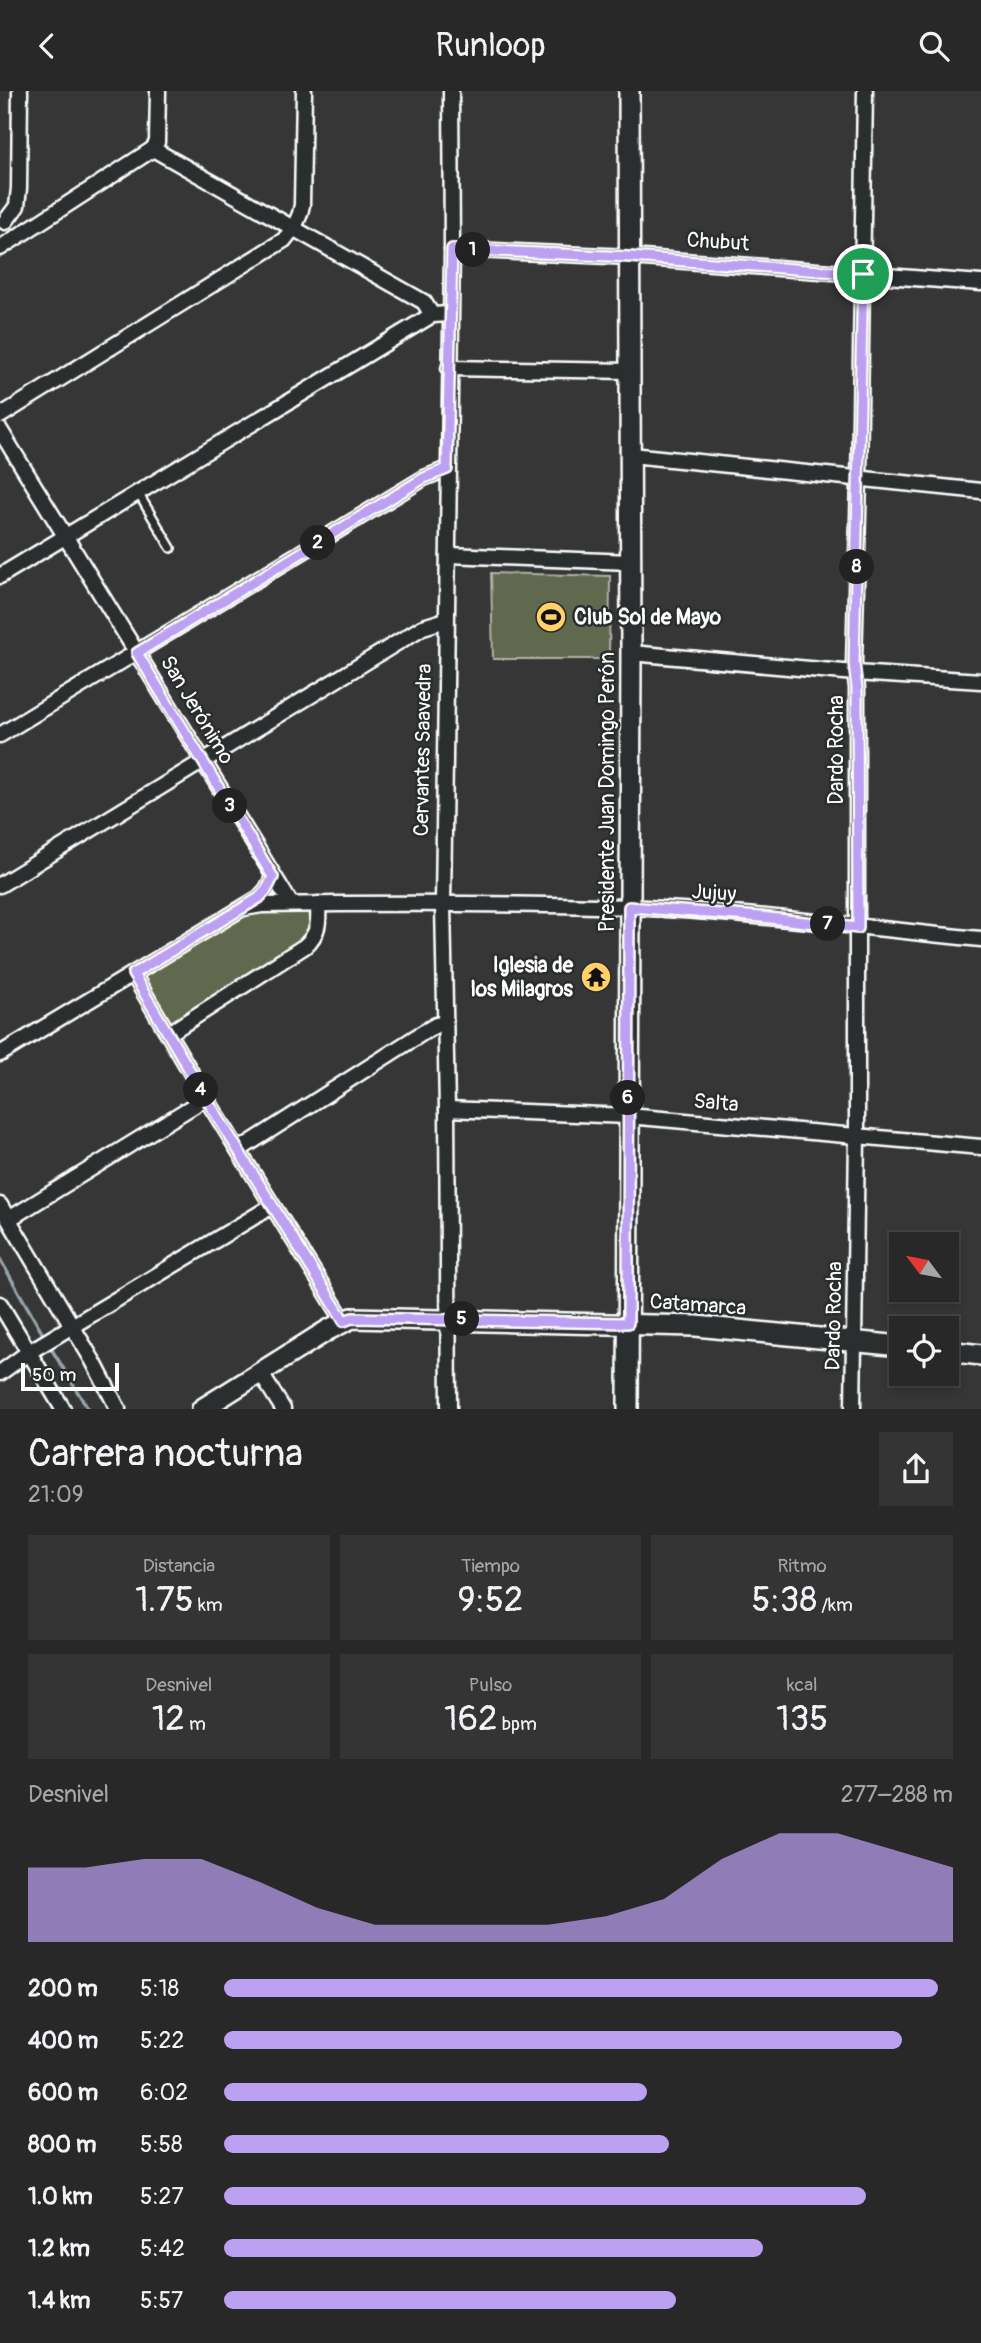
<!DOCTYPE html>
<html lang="es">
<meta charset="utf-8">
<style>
body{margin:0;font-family:Pangolin,sans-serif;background:#353434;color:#f1f3f6;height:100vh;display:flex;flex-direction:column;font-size:26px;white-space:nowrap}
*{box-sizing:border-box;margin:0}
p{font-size:23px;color:#a5a6a8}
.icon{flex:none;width:38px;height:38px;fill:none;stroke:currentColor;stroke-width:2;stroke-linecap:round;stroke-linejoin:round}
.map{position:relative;height:1318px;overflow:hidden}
.drawer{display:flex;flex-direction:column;background:#292828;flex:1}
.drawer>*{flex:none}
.needle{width:46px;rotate:302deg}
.tools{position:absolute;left:889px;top:1141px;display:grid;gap:14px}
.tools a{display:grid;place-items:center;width:70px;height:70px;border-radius:0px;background:#292828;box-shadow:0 4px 10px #0003,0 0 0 2px #454445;font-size:35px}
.scale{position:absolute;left:21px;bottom:18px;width:98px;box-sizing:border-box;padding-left:7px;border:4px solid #fff;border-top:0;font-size:19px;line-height:24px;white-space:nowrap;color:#fff;-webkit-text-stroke:5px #2a2d2e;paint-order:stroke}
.pin{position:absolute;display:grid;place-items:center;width:60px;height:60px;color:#fff;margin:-30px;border:4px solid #fff;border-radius:50%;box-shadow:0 2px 7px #0007}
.km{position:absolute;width:35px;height:35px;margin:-18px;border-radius:50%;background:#222;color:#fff;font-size:19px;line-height:35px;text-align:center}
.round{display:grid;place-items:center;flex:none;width:74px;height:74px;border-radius:0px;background:#353434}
.head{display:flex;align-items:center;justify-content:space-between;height:119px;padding:0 28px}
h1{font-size:38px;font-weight:600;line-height:52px}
.figures{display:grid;grid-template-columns:repeat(3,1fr);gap:10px;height:119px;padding:7px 28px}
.figures div{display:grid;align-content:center;border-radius:0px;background:#353434;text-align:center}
.figures b{font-size:35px;font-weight:600}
.figures small{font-size:19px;font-weight:400}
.figures p{font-size:19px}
.chart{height:196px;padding:14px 28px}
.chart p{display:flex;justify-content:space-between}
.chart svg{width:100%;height:126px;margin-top:7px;fill:#bca0f2;opacity:.7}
ul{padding:0 28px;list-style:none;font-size:23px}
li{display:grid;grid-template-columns:112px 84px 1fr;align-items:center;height:52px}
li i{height:18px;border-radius:9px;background:#bca0f2}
header{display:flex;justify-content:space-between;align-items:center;height:91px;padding:0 28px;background:#292828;font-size:32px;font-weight:600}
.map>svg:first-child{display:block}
</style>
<header><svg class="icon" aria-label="back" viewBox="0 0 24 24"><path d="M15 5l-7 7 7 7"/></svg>Runloop<svg class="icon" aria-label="search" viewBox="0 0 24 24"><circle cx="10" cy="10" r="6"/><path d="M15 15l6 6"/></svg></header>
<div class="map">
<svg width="981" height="1318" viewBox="0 0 981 1318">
<rect width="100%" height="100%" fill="#373636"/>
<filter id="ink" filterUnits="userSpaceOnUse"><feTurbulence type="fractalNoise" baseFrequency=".0143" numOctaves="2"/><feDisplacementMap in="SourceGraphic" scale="14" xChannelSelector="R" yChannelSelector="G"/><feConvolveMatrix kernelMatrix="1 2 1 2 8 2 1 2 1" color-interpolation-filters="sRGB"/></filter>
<g filter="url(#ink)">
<!-- green -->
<g fill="#60674d" stroke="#b0b3a6" stroke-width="2">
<polygon points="491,482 610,485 609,568 493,568"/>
<polygon points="309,818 314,831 302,850 170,933 143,888 145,884 240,827 253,822"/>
</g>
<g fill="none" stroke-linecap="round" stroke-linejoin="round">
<!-- stream -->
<g stroke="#97a4ac" stroke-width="3.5">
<polyline points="0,1168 45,1247"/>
<polyline points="49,1254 88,1318"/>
</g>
<!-- lane casing -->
<g stroke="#fff" stroke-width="12">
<polyline id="lane" points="138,402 171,457"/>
</g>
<!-- street casing -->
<g stroke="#fff" stroke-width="19">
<g id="street">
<polyline points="153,58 424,211 432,224"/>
<polyline points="153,58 157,51 158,0"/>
<polyline points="5,131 17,115 19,97 20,0"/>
<polyline points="0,157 153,58"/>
<polyline points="452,158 630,166 981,192"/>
<polyline points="449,277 629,280"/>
<path d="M0,325L284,149C294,138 300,128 302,114L304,0"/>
<polyline points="0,339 291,813"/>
<polyline points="631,364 981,400"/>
<polyline points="448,464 631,471"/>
<polyline points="0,485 432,224 450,223"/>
<polyline points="631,562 855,582 981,590"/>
<polyline points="0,644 424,387 447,378"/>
<polyline points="0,794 423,536 446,529"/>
<path d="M244,817L262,814C384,812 506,812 628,816C746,821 864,837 981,848"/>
<polyline points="133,883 206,1007 344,1230"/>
<path d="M168,943L305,855C319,842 319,831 318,813"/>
<polyline points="0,963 259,807 267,798 273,786"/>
<polyline points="447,1018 628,1025 981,1056"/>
<polyline points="239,1059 424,941 436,934 445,932"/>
<polyline points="0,1114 93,1270 118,1318"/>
<polyline points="9,1128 206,1007"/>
<polyline points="0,1213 63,1318"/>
<polyline points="260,1281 283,1318"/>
<polyline points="0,1282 29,1261 272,1115"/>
<polyline points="449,1318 447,1018 443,813 452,158 451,0"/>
<polyline points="853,1318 857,1046 857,597 854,572 859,389 865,0"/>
</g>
</g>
<!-- secondary casing -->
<g stroke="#fff" stroke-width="24">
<g id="secondary">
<polyline points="947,1260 981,1264"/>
<polyline points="202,1318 328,1239 352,1227 696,1235 901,1255"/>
<polyline points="628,1318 631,562 629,0"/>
</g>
</g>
<!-- lane -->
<use href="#lane" stroke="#2a2d2e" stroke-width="7"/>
<!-- street -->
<use href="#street" stroke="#2a2d2e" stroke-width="14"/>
<!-- secondary -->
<use href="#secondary" stroke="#2a2d2e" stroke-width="19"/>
</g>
</g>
<g fill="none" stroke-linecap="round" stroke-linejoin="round" filter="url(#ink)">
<!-- route casing -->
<g stroke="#fff" stroke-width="14">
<polygon id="route" points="452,158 630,166 863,183 854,572 857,597 858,837 761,826 629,816 628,1232 352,1227 344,1230 206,1007 133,883 259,807 267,798 273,786 137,562 424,387 447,378"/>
</g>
<!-- route -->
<use href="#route" stroke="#bca0f2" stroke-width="9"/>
</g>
<!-- icons -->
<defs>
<g id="stadium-disc" transform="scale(1.575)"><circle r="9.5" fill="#ffd166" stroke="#2a2d2e"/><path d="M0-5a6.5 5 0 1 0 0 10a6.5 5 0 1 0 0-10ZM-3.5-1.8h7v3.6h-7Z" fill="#111"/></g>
<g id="temple-disc" transform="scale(1.575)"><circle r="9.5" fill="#ffd166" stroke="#2a2d2e"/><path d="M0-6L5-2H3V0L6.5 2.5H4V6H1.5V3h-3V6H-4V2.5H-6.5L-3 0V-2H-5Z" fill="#111"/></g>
</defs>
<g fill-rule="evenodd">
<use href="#stadium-disc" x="551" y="526"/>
<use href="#temple-disc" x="596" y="886"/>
</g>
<g text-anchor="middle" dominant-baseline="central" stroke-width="5" stroke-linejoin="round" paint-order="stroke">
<!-- street labels -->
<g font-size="21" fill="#fff" stroke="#2a2d2e">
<text transform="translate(718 151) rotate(4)">Chubut</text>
<text transform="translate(197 619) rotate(59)">San Jerónimo</text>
<text transform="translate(423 659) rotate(-89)">Cervantes Saavedra</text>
<text transform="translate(836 659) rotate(-90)">Dardo Rocha</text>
<text transform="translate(607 701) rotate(-90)">Presidente Juan Domingo Perón</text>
<text transform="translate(714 802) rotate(4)">Jujuy</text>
<text transform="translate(716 1012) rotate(5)">Salta</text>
<text transform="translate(698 1214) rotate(4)">Catamarca</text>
<text transform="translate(834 1225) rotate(-89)">Dardo Rocha</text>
</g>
<!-- poi labels -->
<g font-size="21" font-weight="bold" fill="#fff" stroke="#2a2d2e" text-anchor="start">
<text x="574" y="526">Club Sol de Mayo</text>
<text x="573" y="874" text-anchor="end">Iglesia de<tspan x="573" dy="24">los Milagros</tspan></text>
</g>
</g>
</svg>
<div class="tools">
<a><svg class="needle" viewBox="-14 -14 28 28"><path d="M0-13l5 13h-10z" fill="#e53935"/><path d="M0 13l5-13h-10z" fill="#a5a6a8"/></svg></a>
<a><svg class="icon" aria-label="locate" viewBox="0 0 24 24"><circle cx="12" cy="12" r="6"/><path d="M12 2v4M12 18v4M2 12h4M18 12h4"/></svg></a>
</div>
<div class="scale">50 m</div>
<div class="pin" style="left:863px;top:183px;background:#1e9e55"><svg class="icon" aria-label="arrive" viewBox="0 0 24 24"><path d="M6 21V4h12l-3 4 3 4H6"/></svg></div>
<b class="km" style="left:473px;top:159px">1</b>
<b class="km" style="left:318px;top:452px">2</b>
<b class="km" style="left:230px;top:715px">3</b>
<b class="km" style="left:201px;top:999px">4</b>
<b class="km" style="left:462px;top:1228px">5</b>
<b class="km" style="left:628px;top:1007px">6</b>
<b class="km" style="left:828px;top:833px">7</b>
<b class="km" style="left:857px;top:476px">8</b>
</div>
<section class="drawer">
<div class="head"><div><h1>Carrera nocturna</h1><p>21:09</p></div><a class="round"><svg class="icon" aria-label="share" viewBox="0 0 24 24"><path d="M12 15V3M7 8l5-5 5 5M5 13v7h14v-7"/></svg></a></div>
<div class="figures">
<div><p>Distancia</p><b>1.75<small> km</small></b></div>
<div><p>Tiempo</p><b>9:52</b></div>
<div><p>Ritmo</p><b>5:38<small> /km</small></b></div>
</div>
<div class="figures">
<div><p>Desnivel</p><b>12<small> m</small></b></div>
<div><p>Pulso</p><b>162<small> bpm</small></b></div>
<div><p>kcal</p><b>135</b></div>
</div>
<div class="chart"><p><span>Desnivel</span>277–288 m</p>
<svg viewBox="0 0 160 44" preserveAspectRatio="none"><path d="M0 44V18L10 18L20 15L30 15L40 23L50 32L60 38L70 38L80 38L90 38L100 35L110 29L120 15L130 6L140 6L150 12L160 18V44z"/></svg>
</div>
<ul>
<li><b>200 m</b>5:18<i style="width:98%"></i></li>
<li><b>400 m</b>5:22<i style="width:93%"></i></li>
<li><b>600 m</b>6:02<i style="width:58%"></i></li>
<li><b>800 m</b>5:58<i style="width:61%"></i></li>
<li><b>1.0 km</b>5:27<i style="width:88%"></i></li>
<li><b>1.2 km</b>5:42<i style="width:74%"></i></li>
<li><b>1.4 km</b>5:57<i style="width:62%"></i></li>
</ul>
</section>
